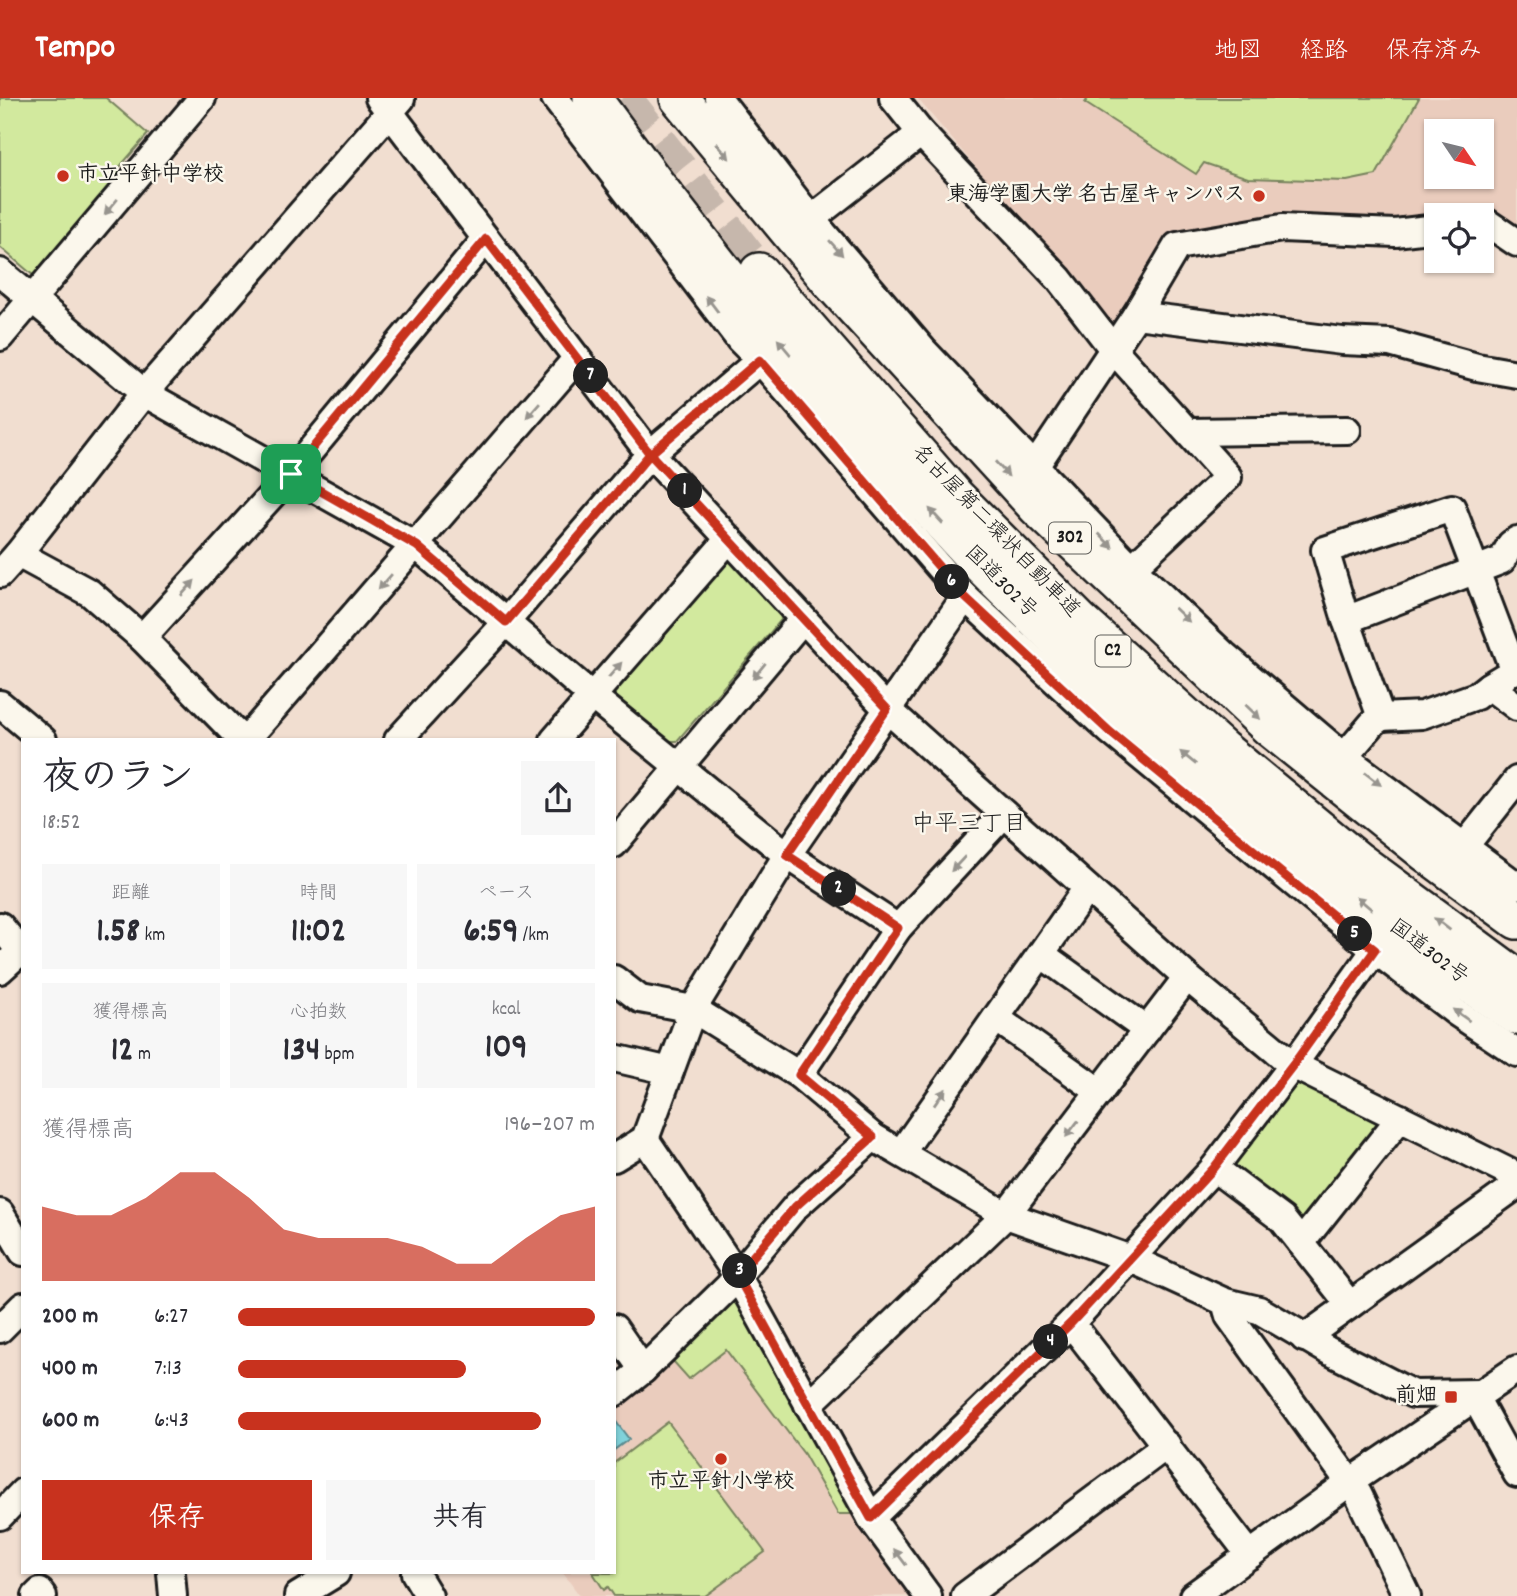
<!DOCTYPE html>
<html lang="ja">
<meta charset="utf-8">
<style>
body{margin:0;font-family:Dekko,"Klee One",sans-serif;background:#f7f7f7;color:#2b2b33;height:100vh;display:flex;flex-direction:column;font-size:26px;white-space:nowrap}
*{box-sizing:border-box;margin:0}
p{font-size:23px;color:#7c7c81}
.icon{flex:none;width:38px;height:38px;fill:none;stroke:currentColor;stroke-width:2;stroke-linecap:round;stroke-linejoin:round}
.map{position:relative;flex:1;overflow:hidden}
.side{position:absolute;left:21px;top:640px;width:595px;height:836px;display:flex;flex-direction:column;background:#fff;border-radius:0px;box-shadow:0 2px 5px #0004}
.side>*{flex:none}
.needle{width:46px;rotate:125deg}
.tools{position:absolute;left:1424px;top:21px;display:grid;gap:14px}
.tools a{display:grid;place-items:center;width:70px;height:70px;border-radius:0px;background:#fff;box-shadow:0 2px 5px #0004;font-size:35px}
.pin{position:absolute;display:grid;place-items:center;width:60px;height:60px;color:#fff;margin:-30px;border-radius:14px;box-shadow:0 4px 10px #0006}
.km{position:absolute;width:35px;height:35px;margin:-18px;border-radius:50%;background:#222;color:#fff;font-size:19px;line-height:35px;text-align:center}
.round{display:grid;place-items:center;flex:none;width:74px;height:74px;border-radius:0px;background:#f7f7f7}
.overview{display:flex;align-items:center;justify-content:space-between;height:119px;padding:0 21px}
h1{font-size:38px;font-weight:700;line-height:52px}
.metrics{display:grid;grid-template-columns:repeat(3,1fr);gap:10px;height:119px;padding:7px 21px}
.metrics div{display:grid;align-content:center;border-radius:0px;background:#f7f7f7;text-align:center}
.metrics b{font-size:35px;font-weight:700}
.metrics small{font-size:19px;font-weight:400}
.metrics p{font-size:19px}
.chart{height:196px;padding:14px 21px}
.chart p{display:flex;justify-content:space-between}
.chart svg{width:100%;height:126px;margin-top:7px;fill:#c8321e;opacity:.7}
.cta{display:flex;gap:14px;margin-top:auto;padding:14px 21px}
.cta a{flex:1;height:80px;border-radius:0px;background:#c8321e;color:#fff;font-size:28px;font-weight:700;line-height:80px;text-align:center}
.cta a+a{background:#f7f7f7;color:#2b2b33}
ul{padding:0 21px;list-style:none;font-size:23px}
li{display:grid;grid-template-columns:112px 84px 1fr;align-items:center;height:52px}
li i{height:18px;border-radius:9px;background:#c8321e}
header{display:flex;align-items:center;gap:42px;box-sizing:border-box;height:98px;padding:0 35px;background:#c8321e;color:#fff}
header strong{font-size:33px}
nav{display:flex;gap:38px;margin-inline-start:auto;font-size:24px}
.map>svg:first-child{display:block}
</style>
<header>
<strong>Tempo</strong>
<nav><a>地図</a><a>経路</a><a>保存済み</a></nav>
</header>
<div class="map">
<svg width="1517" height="1498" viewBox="0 0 1517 1498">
<rect width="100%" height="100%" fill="#f1ded0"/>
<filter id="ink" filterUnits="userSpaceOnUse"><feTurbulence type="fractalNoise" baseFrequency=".0143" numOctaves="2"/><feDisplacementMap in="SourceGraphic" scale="14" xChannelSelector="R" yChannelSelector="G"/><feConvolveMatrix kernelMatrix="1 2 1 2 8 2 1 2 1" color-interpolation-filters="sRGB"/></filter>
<g filter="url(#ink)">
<!-- built -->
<g fill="#eaccbd" fill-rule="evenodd">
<path d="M917,0H1517V132L1482,118L1437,117L1396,125L1292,118L1171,137L1117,224L1109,225ZM1437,33H1482V79H1437Z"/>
<polygon points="730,1202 917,1498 580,1498 563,1475 614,1475 614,1306 649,1280 659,1277"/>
</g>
<!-- green -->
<g fill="#d2e99e" stroke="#77825d" stroke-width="2">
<polygon points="0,0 106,0 148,36 117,72 120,76 34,178 0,149"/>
<polygon points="1088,0 1419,0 1376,77 1347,83 1248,80 1204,65 1196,76 1085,5"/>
<polygon points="727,457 780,513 781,522 677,643 669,643 611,594"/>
<polygon points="1295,977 1386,1024 1302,1132 1225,1068"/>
<polygon points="730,1202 739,1203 858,1416 838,1416 804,1356 726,1252 689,1281 673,1263"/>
<polygon points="668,1324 765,1454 705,1498 614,1498 608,1489 604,1492 593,1475 614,1475 614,1365"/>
</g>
<!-- water -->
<polygon fill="#81d2da" stroke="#59898e" stroke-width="2" points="614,1321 629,1341 614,1352"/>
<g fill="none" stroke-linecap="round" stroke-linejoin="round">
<!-- highway-tunnel -->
<polyline stroke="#c6b7ac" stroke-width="37" stroke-dasharray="37 18" stroke-linecap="butt" points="623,0 759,174"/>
<!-- minor casing -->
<g stroke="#1c1c1c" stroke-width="32">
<g id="minor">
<polyline points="379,0 650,356 887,611 1187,879 1293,967 1517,1078"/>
<polyline points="555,0 740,242 760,262 965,499 1110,633 1375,852 1457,915 1517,955"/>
<polyline points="718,0 811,121 923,252 1132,470 1224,557 1344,659 1517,788"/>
<polyline points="893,0 921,35 1059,181 1113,251 1228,379 1132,470"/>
<polyline points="811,121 921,35"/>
<polyline points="1482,125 1486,124 1517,145"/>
<polyline points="0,174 144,295 417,448 592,598 787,757 898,830"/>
<polyline points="1136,217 1342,243 1390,245 1477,269 1517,276"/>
<polyline points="0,239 202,0"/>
<polyline points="1188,334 1347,332"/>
<polyline points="1034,370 1136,217 1177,148 1282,130 1395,135 1437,130"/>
<polyline points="18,456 90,495 142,540 242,642"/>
<polyline points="0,476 18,456 144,295 401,1"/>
<polyline points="1346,522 1325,452 1452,410 1514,573"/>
<polyline points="142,540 291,376 486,141"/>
<polyline points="1504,579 1489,588 1517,609"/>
<polyline points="0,606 43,642"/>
<polyline points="1381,619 1422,617 1476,598 1489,588"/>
<polyline points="246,642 577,260"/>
<polyline points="398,642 506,524 650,356 760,262"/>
<polyline points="554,642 729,441"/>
<polyline points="1344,659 1373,625 1381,619 1346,522 1502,462 1511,446 1517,442"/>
<polyline points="614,746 803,521"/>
<polyline points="1464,749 1517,682"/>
<polyline points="0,828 23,856"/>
<polyline points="1041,856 1147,932"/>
<polyline points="0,872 23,851"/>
<polyline points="614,881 640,901 693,911 799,977 873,1039 1006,1117 1131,1161 1225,1204 1229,1218 1358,1396 1407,1498"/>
<polyline points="996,920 1100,994"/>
<polyline points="614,960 670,973"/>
<polyline points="799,977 898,830 1004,716"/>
<polyline points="645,1041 737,1177 871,1420 928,1498"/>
<polyline points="901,1055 1087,790"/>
<polyline points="614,1060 645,1041 693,911 787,757 965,499"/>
<polyline points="1214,1070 1282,1121 1350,1207 1517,1087"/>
<polyline points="0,1115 23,1154"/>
<polyline points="1301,1145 1400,1020"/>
<polyline points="1225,1204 1259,1212 1327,1252 1413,1296 1480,1295"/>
<polyline points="1071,1225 1250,1457"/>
<polyline points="614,1230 643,1272"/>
<polyline points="0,1231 23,1208"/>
<polyline points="1304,1240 1350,1207"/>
<polyline points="614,1295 643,1272 728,1189 796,1108 873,1039"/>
<polyline points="1475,1299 1517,1376"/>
<polyline points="808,1307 1006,1117 1187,879"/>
<polyline points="0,1418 23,1394"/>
<polyline points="871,1420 1071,1225 1214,1070 1293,967 1375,852"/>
<polyline points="171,1475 173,1498"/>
<polyline points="415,1475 429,1498"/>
<polyline points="36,1498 40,1494 43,1498"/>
<polyline points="298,1498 336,1475"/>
<polyline points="965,1498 1167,1347"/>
<polyline points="1193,1498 1350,1384 1517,1271"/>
</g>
</g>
<!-- highway casing -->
<g stroke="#1c1c1c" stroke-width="42">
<g id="highway">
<polyline points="592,0 657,88 782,248 976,462 1129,614 1431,860 1517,918"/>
<polyline points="679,0 830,183 1037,409 1269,629 1425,754 1517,822"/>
<polyline points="759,174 955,398 1081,524 1222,651 1358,763 1517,880"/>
</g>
</g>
<!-- minor -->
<use href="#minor" stroke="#fbf7ec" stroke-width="26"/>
<!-- highway -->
<use href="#highway" stroke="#fbf7ec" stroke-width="37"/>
</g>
<!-- one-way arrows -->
<defs><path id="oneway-solid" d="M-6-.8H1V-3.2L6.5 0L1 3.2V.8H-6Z" transform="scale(1.75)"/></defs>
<g fill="#97948e">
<use href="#oneway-solid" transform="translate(723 53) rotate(50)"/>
<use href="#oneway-solid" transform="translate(111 109) rotate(130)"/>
<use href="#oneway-solid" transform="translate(836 150) rotate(49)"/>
<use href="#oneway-solid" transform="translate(712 206) rotate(-127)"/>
<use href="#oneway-solid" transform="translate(784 249) rotate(-130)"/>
<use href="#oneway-solid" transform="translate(533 312) rotate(131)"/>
<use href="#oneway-solid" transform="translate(1002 371) rotate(48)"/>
<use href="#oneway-solid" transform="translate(936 418) rotate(-132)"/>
<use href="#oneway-solid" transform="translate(1106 443) rotate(46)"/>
<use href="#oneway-solid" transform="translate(385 484) rotate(131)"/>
<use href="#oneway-solid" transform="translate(188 490) rotate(-48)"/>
<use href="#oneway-solid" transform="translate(1182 517) rotate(43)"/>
<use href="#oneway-solid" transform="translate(615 572) rotate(-49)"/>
<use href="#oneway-solid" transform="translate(759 573) rotate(129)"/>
<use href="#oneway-solid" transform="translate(1253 614) rotate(44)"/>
<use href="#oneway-solid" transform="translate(1188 660) rotate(-141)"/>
<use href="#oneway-solid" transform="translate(1373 681) rotate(38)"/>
<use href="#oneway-solid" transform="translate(958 766) rotate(133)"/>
<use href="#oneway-solid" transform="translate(1364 805) rotate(-140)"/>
<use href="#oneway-solid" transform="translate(1442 826) rotate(-143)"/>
<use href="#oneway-solid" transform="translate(1461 917) rotate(-145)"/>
<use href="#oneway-solid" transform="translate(940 999) rotate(-55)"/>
<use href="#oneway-solid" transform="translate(1072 1031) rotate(127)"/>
<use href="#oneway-solid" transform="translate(900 1459) rotate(-127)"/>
</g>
</g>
<g fill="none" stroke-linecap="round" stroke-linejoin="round" filter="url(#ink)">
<!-- route casing -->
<g stroke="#fff" stroke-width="14">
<polyline id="route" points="291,376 417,448 506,524 650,356 887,611 787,757 898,830 799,977 873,1039 796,1108 737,1177 871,1420 1071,1225 1214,1070 1293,967 1375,852 1110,634 965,499 760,262 650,356 486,141 291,376"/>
</g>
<!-- route -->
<use href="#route" stroke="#c8321e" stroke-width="9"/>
</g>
<!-- markers -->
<g fill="#c8321e" stroke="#fbf7ec" stroke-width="2.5">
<circle cx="63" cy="78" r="7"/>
<circle cx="1259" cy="98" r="7"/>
<rect x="1444" y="1292" width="14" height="14" rx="3.5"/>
<circle cx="721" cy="1361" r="7"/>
</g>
<g text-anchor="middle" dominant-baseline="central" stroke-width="5" stroke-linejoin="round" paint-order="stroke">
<!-- shield labels -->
<g fill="#fbf7ec" stroke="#5f5e5a" stroke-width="2">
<rect x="1049" y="424.5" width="42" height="31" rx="5"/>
<rect x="1095.5" y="537.5" width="35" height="31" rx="5"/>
</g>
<g font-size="19" font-weight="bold" fill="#1c1c1c">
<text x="1070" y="440">302</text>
<text x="1113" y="553">C2</text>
</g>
<!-- poi labels -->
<g font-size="21" font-weight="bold" fill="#1c1c1c" stroke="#fbf7ec" text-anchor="end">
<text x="77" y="78" text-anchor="start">市立平針中学校</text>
<text x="1245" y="98">東海学園大学 名古屋キャンパス</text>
<text x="1437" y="1299">前畑</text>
<text x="721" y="1385" text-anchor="middle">市立平針小学校</text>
</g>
<!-- street labels -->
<g font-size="21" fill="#1c1c1c" stroke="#fbf7ec">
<text transform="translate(995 434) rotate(46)">名古屋第二環状自動車道</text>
<text transform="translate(1000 485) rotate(45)">国道302号</text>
<text transform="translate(1428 855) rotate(37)">国道302号</text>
</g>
<!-- neighbourhood labels -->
<g font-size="23" fill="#1c1c1c" stroke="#fbf7ec">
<text x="969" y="727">中平三丁目</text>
</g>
</g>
</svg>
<div class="tools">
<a><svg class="needle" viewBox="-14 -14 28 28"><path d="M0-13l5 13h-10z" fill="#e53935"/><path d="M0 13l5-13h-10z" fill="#7c7c81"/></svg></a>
<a><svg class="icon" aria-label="locate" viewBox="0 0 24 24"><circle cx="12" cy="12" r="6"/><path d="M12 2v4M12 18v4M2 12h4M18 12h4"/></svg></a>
</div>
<div class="pin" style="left:291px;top:376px;background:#1e9e55"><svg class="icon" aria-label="arrive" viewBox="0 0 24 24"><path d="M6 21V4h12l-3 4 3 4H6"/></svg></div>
<b class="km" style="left:685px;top:393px">1</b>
<b class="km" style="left:839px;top:791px">2</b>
<b class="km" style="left:740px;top:1173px">3</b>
<b class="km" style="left:1051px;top:1244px">4</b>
<b class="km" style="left:1355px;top:836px">5</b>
<b class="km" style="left:952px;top:484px">6</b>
<b class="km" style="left:591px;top:278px">7</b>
<section class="side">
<div class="overview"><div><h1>夜のラン</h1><p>18:52</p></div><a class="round"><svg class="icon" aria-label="share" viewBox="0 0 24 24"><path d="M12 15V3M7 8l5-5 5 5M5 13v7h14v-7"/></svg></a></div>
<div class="metrics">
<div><p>距離</p><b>1.58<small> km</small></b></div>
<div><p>時間</p><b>11:02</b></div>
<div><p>ペース</p><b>6:59<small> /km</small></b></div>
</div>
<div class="metrics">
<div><p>獲得標高</p><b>12<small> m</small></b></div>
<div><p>心拍数</p><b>134<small> bpm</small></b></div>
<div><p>kcal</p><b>109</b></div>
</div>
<div class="chart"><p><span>獲得標高</span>196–207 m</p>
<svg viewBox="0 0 160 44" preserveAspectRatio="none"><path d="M0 44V18L10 21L20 21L30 15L40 6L50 6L60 15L70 26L80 29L90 29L100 29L110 32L120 38L130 38L140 29L150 21L160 18V44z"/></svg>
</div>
<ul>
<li><b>200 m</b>6:27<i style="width:100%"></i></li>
<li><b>400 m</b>7:13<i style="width:64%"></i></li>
<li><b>600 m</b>6:43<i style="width:85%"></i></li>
</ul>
<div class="cta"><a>保存</a><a>共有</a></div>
</section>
</div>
